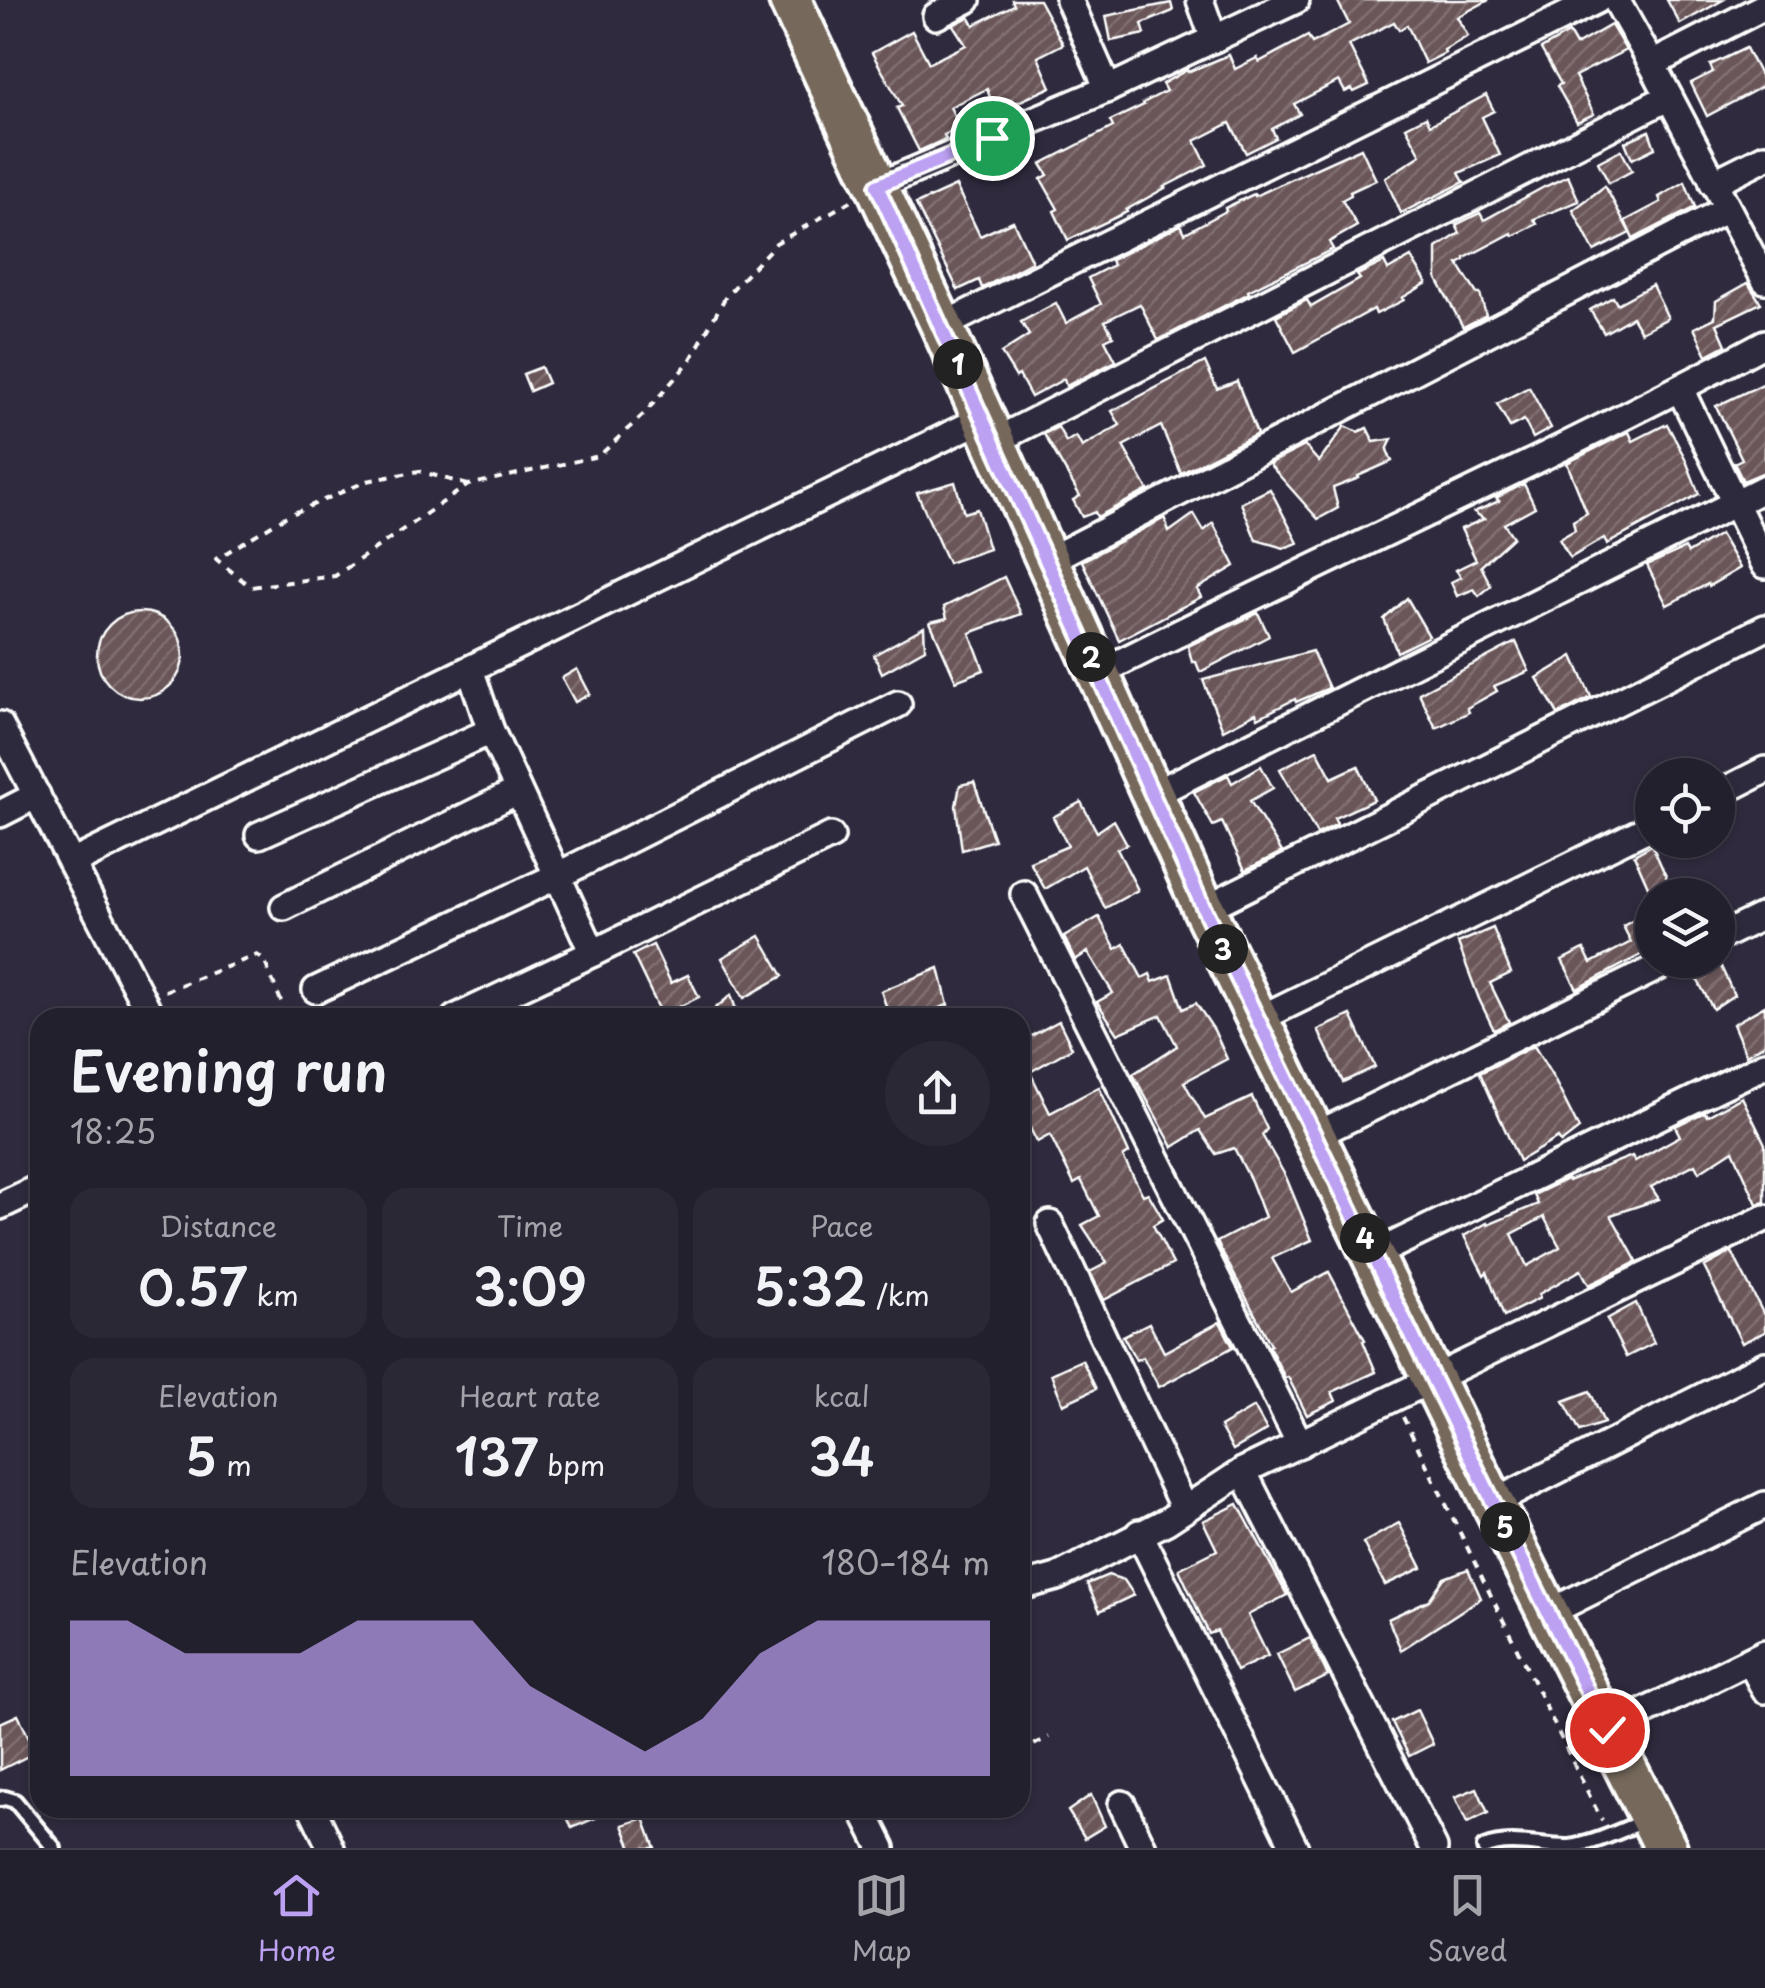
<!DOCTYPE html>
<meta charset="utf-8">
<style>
body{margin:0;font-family:"Playpen Sans",sans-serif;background:#2b2836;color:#f1f3f6;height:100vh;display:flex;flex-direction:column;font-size:38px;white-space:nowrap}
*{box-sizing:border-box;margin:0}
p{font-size:32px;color:#a3a3aa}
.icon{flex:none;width:55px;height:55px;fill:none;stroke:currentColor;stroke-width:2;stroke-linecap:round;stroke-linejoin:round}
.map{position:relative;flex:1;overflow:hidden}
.details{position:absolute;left:30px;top:1008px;width:1000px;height:810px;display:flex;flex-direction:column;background:#23202e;border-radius:30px;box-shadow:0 2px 8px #0004,0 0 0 2px #403e4a}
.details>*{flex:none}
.controls{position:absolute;left:1635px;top:758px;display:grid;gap:20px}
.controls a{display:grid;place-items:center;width:100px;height:100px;border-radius:50%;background:#23202e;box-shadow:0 2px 8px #0004,0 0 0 2px #403e4a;font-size:50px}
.pin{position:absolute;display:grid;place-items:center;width:85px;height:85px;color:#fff;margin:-42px;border:5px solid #fff;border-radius:50%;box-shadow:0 2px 10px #0007}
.km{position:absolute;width:50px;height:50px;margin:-25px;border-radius:50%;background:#222;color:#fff;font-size:28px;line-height:50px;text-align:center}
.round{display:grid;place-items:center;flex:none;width:105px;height:105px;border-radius:52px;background:#2b2836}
.summary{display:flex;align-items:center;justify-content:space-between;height:170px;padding:0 40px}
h1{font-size:55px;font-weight:600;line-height:75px}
.figures{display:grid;grid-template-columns:repeat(3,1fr);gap:15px;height:170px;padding:10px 40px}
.figures div{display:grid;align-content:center;border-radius:25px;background:#2b2836;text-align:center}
.figures b{font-size:50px;font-weight:600}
.figures small{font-size:28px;font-weight:400}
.figures p{font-size:28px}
.chart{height:280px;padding:20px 40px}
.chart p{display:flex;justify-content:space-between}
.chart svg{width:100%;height:180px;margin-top:10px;fill:#bca0f2;opacity:.7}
.tabs{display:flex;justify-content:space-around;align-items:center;height:140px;border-top:2px solid #403e4a;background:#23202e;font-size:28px;color:#a3a3aa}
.tabs a{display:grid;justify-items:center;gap:5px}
.tabs .selected{color:#bca0f2}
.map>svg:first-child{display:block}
</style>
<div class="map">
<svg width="1765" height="1848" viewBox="0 0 1765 1848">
<defs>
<pattern id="building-hatch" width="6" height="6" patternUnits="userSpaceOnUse" patternTransform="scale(2.5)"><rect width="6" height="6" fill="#6b5659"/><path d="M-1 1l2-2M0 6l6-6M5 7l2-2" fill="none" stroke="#816f72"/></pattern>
</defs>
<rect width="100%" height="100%" fill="#2f2a3d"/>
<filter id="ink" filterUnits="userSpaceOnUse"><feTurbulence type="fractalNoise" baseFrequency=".01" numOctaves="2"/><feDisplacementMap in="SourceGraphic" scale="20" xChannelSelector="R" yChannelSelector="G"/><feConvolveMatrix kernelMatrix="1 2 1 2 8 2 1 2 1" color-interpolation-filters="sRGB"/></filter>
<g filter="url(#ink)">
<!-- building -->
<g fill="url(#building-hatch)" stroke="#fff" stroke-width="2.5" fill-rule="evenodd">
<polygon points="1012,0 1039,0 1063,44 1038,57 1051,87 1014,104 1011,99 993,106 987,89 950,107 960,127 944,135 946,139 919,151 897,108 902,106 872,53 912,31 929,63 966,45 953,25 969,17 974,25 1014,5"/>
<polygon points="1337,0 1489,0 1457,17 1468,36 1444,50 1445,53 1425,63 1407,25 1399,30 1394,22 1349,45 1369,85 1354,92 1352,89 1345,92 1339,81 1294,104 1300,114 1272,129 1276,138 1246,153 1230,123 1195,141 1207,165 1164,187 1165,188 1126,210 1127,212 1068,240 1054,211 1058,209 1041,179 1048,175 1041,164 1113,127 1110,121 1144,105 1143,103 1166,91 1162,84 1187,70 1188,72 1229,55 1235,69 1257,58 1259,62 1308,36 1312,43 1349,24"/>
<polygon points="1667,0 1723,0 1680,24"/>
<polygon points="1171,3 1173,11 1142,24 1145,34 1111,41 1106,16"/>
<polygon points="1611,25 1626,50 1575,76 1594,114 1577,122 1557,86 1561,84 1541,49 1569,33 1576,45"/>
<polygon points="1746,48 1765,85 1707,116 1691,83 1713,72 1710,65"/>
<polygon points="1486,95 1494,111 1482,117 1500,155 1459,173 1464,182 1401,213 1385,178 1421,155 1406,127 1426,117 1430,125"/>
<polygon points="1649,131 1655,148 1632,159 1625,142"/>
<polygon points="1361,148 1376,180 1350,192 1351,195 1342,200 1357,226 1329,242 1333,249 1248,291 1249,293 1158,340 1140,304 1105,321 1113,336 1105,340 1116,361 1066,386 1064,379 1031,397 1019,375 1016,377 1001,353 1029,335 1021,322 1056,303 1066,323 1101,304 1088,278 1113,265 1111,260 1181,225 1185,233 1226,211 1225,208 1254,194 1255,196"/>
<polygon points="1621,150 1632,171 1609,183 1598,162"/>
<polygon points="1568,176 1579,201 1534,219 1537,224 1513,236 1512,233 1465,258 1465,260 1458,264 1477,294 1480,294 1486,315 1463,327 1437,279 1437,248 1460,233 1456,225 1480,213 1484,220 1544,187"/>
<polygon points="1685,182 1695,207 1633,239 1625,221 1661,202 1659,197"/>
<polygon points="956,186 980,236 1013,221 1032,262 982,288 979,280 958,290 916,204"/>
<polygon points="1605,186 1630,233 1594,251 1573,210"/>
<polygon points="1411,257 1427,283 1402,298 1404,300 1376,314 1374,309 1295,352 1276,316 1307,300 1311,307 1360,279 1357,275 1384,262 1388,270"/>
<polygon points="1748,283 1761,303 1717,324 1726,345 1707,355 1694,328 1715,318 1716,301"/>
<polygon points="1652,285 1668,318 1641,332 1632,317 1604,333 1590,310 1613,297 1617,304"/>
<polygon points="1205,362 1217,389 1237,381 1257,434 1181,473 1161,426 1123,446 1148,490 1097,517 1095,512 1082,517 1073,500 1080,496 1044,434 1058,427 1066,442 1076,436 1082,447 1120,425 1112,411"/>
<polygon points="541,367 548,383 530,391 523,374"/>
<polygon points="1765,383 1765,472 1743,481 1734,463 1742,459 1716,406"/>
<polygon points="1529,387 1551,428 1533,438 1524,420 1510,427 1497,404"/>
<polygon points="1667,424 1685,458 1699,494 1607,544 1604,538 1570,558 1559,539 1575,530 1573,521 1587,513 1567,463 1629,432 1633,441"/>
<polygon points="1345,426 1358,432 1367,428 1374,442 1392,439 1387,450 1392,461 1358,476 1359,478 1333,488 1338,508 1318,519 1269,464 1305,446 1319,462"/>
<polygon points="955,482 964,513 977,509 989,549 948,563 917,493"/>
<polygon points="1524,484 1535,507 1504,524 1513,537 1481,566 1491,586 1479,596 1474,589 1457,596 1451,582 1461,577 1456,570 1476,560 1461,529 1484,519 1474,512 1499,501 1496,498"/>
<polygon points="1270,489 1298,543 1284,548 1256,540 1241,503"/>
<polygon points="1194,514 1204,531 1213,523 1235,566 1197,589 1201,597 1119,640 1082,561 1165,518 1169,532"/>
<polygon points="1720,534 1740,568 1709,586 1708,584 1667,605 1647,565 1685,548 1688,553"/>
<polygon points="1004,577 1021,614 970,633 984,670 956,681 930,622 947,618 944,607"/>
<polygon points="1407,598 1429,636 1397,652 1384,619"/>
<circle cx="140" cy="655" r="43"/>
<polygon points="1258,613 1269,636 1200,672 1196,662 1192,662 1188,646"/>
<polygon points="924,627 925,649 882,673 874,655"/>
<polygon points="1516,642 1529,671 1494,686 1497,691 1467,708 1469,712 1436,728 1419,693"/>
<polygon points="1312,651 1329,688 1296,702 1295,699 1258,718 1256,713 1223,730 1203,680"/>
<polygon points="1573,656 1591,697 1558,714 1537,678"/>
<polygon points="577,669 590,694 575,702 562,678"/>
<polygon points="1317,750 1332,778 1358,766 1374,800 1334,818 1337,824 1317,834 1280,769"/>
<polygon points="1261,766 1273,788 1250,801 1282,852 1245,870 1222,822 1213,826 1194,792 1228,775 1232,783"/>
<polygon points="974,782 994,840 962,850 956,806 960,785"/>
<polygon points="1081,802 1097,832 1114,820 1127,844 1117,849 1138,890 1105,908 1084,866 1045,889 1030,862 1068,846 1053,817"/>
<polygon points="1652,845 1669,883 1650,891 1634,855"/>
<polygon points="1652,910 1652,949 1577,989 1562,960 1584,949 1591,963 1631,942 1623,926"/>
<polygon points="1099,917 1116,949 1124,944 1142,978 1150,974 1153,982 1171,975 1183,1009 1196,1003 1214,1030 1227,1059 1184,1082 1205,1119 1252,1097 1267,1129 1262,1135 1286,1177 1312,1240 1272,1258 1291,1292 1329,1272 1365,1340 1363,1341 1376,1372 1332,1392 1336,1401 1307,1415 1288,1377 1285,1378 1269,1346 1271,1345 1217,1242 1265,1217 1251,1181 1234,1148 1216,1154 1200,1130 1173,1147 1133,1074 1177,1046 1161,1015 1118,1034 1097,1002 1113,993 1088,952 1075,960 1064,937"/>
<polygon points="1493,928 1511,973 1490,983 1509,1022 1494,1030 1479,999 1458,943"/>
<polygon points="760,936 783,976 744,998 722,958"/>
<polygon points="653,945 671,983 688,975 699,997 662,1015 633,955"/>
<polygon points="1689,960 1718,960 1734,995 1713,1009 1689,964"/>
<polygon points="939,968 948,1005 910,1018 890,1018 881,991"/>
<polygon points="731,995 739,1018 704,1018"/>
<polygon points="1765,1006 1765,1044 1746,1055 1733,1024"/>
<polygon points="1351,1015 1375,1067 1343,1082 1318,1030"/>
<polygon points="1059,1021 1072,1048 1030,1072 1050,1113 1099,1087 1129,1153 1123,1157 1143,1195 1148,1193 1163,1219 1153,1225 1173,1264 1104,1300 1090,1272 1107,1263 1082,1225 1099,1216 1081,1180 1074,1184 1050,1135 1037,1142 1020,1108 1020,1042"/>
<polygon points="1534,1046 1554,1079 1579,1129 1561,1143 1558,1138 1519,1161 1480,1073"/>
<path d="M1742,1097L1765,1144V1202L1757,1204L1733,1150L1699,1172L1695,1164L1651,1187L1659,1199L1611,1215L1637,1262L1589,1285L1581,1270L1539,1294L1540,1298L1504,1316L1487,1272L1484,1275L1464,1236L1487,1223L1488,1225L1538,1204L1534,1195L1567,1179L1568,1181L1632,1156L1635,1161L1680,1136L1675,1126L1705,1112L1707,1116ZM1544,1217L1560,1247L1527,1266L1512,1234Z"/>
<polygon points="1732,1252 1765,1317 1765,1332 1742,1343 1704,1267"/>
<polygon points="1636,1303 1654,1343 1626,1357 1607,1319"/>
<polygon points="1220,1322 1233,1347 1159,1387 1143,1357 1136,1360 1123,1336 1149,1323 1164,1352"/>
<polygon points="1082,1360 1096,1389 1063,1404 1051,1374"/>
<polygon points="1590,1391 1604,1423 1580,1431 1564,1401"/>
<polygon points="1254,1407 1267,1430 1233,1450 1220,1427"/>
<polygon points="1238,1504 1287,1595 1248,1615 1268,1656 1236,1671 1217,1631 1209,1634 1179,1569 1217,1550 1203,1521"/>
<polygon points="1399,1523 1422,1568 1385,1585 1363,1543"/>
<polygon points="1468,1569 1481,1598 1401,1650 1388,1619 1429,1600 1444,1578"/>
<polygon points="1108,1575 1124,1580 1134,1595 1100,1611 1087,1584"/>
<polygon points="1310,1638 1328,1676 1295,1692 1277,1654"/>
<polygon points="1417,1710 1433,1744 1409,1756 1392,1722"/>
<polygon points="18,1715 36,1752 0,1770 0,1723"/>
<polygon points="1477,1788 1488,1813 1467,1823 1455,1797"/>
<polygon points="1091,1795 1105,1826 1085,1838 1068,1811"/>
<polygon points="563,1808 618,1808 572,1828"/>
<polygon points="644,1818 655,1848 632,1848 623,1825"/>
</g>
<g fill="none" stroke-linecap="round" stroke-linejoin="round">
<!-- lane casing -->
<g stroke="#fff" stroke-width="20">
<g id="lane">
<polyline points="1020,1566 1033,1585"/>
<polyline points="0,1799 5,1798 15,1801 54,1848"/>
<path d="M1484,1848C1512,1837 1541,1848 1570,1847C1595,1843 1620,1831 1644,1821"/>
</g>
</g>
<!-- street casing -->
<g stroke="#fff" stroke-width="32">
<g id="street">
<polyline points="1069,0 1108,89"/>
<polyline points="1200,0 1214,39"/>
<polyline points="1616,0 1652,64 1765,280"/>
<polyline points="936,16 967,0"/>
<polyline points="1652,64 1765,6"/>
<polyline points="1713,183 1765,157"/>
<polyline points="877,186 1108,89 1296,0"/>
<polyline points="942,326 1597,0"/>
<polyline points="1680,389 1765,565"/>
<polyline points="993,442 1669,97"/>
<polyline points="1047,561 1727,209"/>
<polyline points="470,669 491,731 593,953"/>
<path d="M1099,673C1319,561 1547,461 1765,343"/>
<polyline points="0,725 152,1018"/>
<polyline points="1718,794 1765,770"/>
<polyline points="1152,795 1765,488"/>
<polyline points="0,814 37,795"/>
<polyline points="259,835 491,731"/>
<polyline points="72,863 982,419"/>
<polyline points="1024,894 1300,1444"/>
<polyline points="284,907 518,791"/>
<polyline points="1204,909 1765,628"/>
<polyline points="1718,938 1765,915"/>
<polyline points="316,990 557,876 898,704"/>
<polyline points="455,1018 593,953 831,836"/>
<polyline points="1257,1020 1652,826"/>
<polyline points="1314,1136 1673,960"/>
<polyline points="0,1206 40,1187"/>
<polyline points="1050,1224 1184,1509"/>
<polyline points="1373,1255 1765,1065"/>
<polyline points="1243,1471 1434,1848"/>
<polyline points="1493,1503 1765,1365"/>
<polyline points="1139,1533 1295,1848"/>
<polyline points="1020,1587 1057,1577 1167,1521 1243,1471 1765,1218"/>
<polyline points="1548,1613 1765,1505"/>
<polyline points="1750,1661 1765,1690"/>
<polyline points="1607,1730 1765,1653"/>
<polyline points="1122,1804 1143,1848"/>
<polyline points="312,1808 331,1848"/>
<polyline points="862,1808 882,1848"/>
</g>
</g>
<!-- primary casing -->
<g stroke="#fff" stroke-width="48">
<polyline id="primary" points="790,0 942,326 1204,909 1493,1503 1666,1848"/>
</g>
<!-- path -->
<g stroke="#fff" stroke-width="4" stroke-dasharray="8 8" stroke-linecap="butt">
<polyline points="468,485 419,471 367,481 285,517 216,559 251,587 335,576 468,485 599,456 644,414 690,361 726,296 776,243 851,201"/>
<polyline points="165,991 257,955 264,960 288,1018"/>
<polyline points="1403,1417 1602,1821"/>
<polyline points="1020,1752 1049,1737"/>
<polyline points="892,1817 910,1808"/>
</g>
<!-- lane -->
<use href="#lane" stroke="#2f2a3d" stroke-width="12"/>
<!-- street -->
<use href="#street" stroke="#2f2a3d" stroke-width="25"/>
<!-- primary -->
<use href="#primary" stroke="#76695c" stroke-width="40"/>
</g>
</g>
<g fill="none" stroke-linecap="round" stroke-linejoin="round" filter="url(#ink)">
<!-- route casing -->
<g stroke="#fff" stroke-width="20">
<polyline id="route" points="992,138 877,186 1204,909 1493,1502 1607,1730"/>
</g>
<!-- route -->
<use href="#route" stroke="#bca0f2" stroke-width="12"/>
</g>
</svg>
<div class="controls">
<a><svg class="icon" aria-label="locate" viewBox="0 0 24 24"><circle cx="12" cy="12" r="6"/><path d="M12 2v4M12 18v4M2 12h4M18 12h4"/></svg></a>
<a><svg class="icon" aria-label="layers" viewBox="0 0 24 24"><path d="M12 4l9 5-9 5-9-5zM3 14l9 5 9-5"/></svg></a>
</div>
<div class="pin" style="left:992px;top:138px;background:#1e9e55"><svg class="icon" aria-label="arrive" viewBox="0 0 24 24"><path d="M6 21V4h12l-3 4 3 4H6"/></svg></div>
<div class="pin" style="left:1607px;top:1730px;background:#d93025"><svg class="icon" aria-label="check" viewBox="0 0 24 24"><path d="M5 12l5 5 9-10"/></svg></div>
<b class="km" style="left:958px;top:364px">1</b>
<b class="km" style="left:1091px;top:657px">2</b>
<b class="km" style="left:1223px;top:949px">3</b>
<b class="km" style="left:1365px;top:1238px">4</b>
<b class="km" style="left:1505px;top:1527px">5</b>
<section class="details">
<div class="summary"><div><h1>Evening run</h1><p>18:25</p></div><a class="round"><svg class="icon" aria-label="share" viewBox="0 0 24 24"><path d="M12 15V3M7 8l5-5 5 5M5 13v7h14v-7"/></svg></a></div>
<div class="figures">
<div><p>Distance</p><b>0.57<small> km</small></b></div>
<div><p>Time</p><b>3:09</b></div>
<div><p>Pace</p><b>5:32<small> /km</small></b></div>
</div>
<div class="figures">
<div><p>Elevation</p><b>5<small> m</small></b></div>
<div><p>Heart rate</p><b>137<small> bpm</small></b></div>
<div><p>kcal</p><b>34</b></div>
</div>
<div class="chart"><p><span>Elevation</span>180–184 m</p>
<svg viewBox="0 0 160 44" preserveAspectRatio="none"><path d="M0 44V6L10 6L20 14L30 14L40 14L50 6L60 6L70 6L80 22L90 30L100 38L110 30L120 14L130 6L140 6L150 6L160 6V44z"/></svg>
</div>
</section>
</div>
<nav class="tabs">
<a class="selected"><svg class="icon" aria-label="home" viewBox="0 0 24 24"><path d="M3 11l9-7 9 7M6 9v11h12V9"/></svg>Home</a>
<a><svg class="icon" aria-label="map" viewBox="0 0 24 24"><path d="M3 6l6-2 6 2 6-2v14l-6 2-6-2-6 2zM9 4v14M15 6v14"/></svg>Map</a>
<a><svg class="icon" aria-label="saved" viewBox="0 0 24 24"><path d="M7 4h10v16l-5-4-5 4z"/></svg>Saved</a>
</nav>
